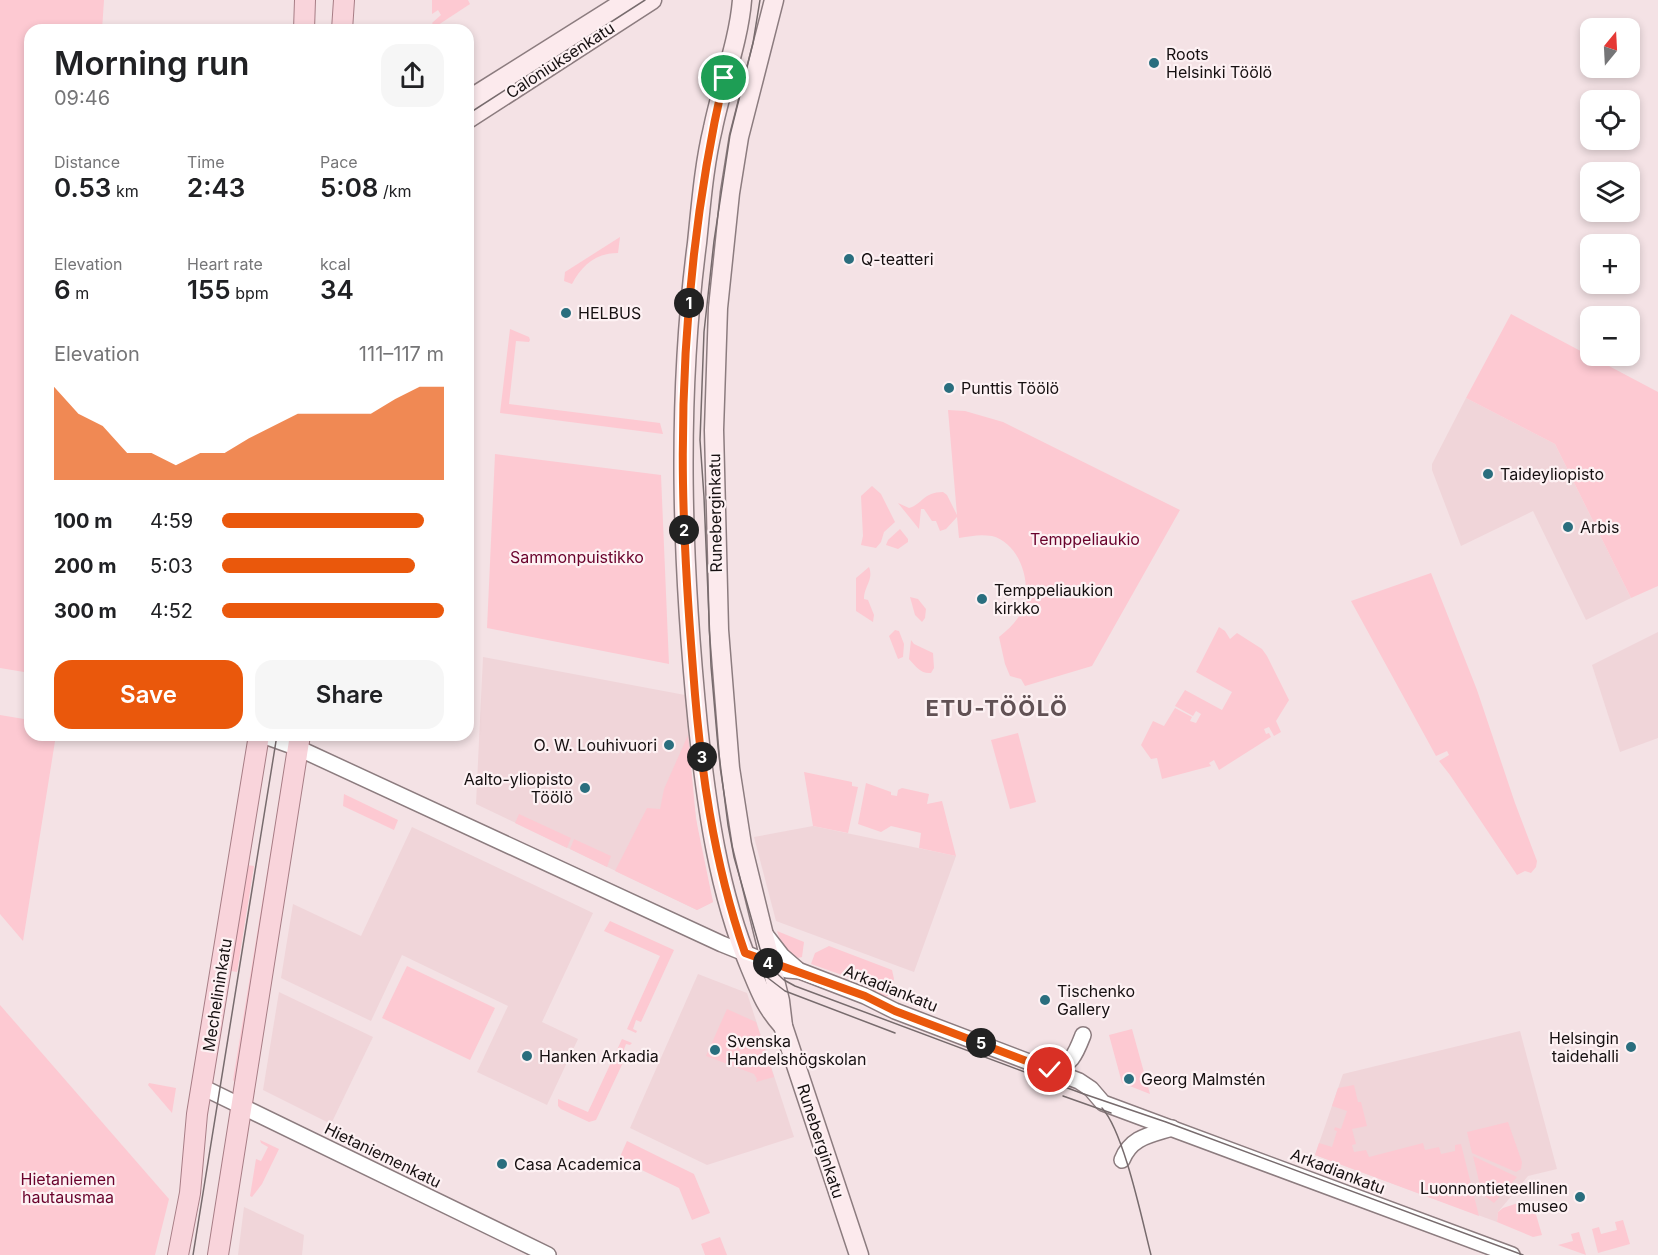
<!DOCTYPE html>
<meta charset="utf-8">
<style>
body{margin:0;font-family:Inter,sans-serif;background:#f6f6f6;color:#202124;height:100vh;display:flex;flex-direction:column;font-size:22px;white-space:nowrap}
*{box-sizing:border-box;margin:0}
p{font-size:20px;color:#757577}
.icon{flex:none;width:33px;height:33px;fill:none;stroke:currentColor;stroke-width:2;stroke-linecap:round;stroke-linejoin:round}
.map{position:relative;flex:1;overflow:hidden}
.details{position:absolute;left:24px;top:24px;width:450px;height:717px;display:flex;flex-direction:column;background:#fff;border-radius:18px;box-shadow:0 3px 9px #0003}
.details>*{flex:none}
.needle{width:39px;rotate:18deg}
.buttons{position:absolute;left:1580px;top:18px;display:grid;gap:12px}
.buttons a{display:grid;place-items:center;width:60px;height:60px;border-radius:12px;background:#fff;box-shadow:0 3px 9px #0003;font-size:30px}
.pin{position:absolute;display:grid;place-items:center;width:51px;height:51px;color:#fff;margin:-26px;border:3px solid #fff;border-radius:50%;box-shadow:0 2px 6px #0007}
.km{position:absolute;width:30px;height:30px;margin:-15px;border-radius:50%;background:#222;color:#fff;font-size:16px;line-height:30px;text-align:center}
.round{display:grid;place-items:center;flex:none;width:63px;height:63px;border-radius:18px;background:#f6f6f6}
.headline{display:flex;align-items:center;justify-content:space-between;height:102px;padding:0 30px}
h1{font-size:33px;font-weight:600;line-height:45px}
.stats{display:grid;grid-template-columns:repeat(3,1fr);gap:9px;height:102px;padding:6px 30px}
.stats div{display:grid;align-content:center}
.stats b{font-size:26px;font-weight:600}
.stats small{font-size:16px;font-weight:400}
.stats p{font-size:16px}
.chart{height:168px;padding:12px 30px}
.chart p{display:flex;justify-content:space-between}
.chart svg{width:100%;height:108px;margin-top:6px;fill:#ea580c;opacity:.7}
.button{display:flex;gap:12px;margin-top:auto;padding:12px 30px}
.button a{flex:1;height:69px;border-radius:18px;background:#ea580c;color:#fff;font-size:24px;font-weight:600;line-height:69px;text-align:center}
.button a+a{background:#f6f6f6;color:#202124}
ul{padding:0 30px;list-style:none;font-size:20px}
li{display:grid;grid-template-columns:96px 72px 1fr;align-items:center;height:45px}
li i{height:15px;border-radius:8px;background:#ea580c}
.map>svg:first-child{display:block}
</style>
<div class="map">
<svg width="1658" height="1255" viewBox="0 0 1658 1255">
<rect width="100%" height="100%" fill="#f4e2e5"/>
<!-- built -->
<g fill="#f0d5d9">
<polygon points="1466,398 1555,444 1631,598 1586,620 1533,511 1461,546 1432,470 1432,464"/>
<polygon points="1658,632 1658,738 1620,752 1592,665"/>
<polygon points="483,657 685,695 694,803 699,840 713,902 697,910 476,804"/>
<polygon points="813,826 956,856 914,972 776,921 754,837"/>
<polygon points="412,827 593,913 542,1022 578,1039 547,1105 477,1072 508,1006 402,955 371,1021 281,978 293,904 361,936"/>
<polygon points="698,974 747,993 794,1137 707,1165 630,1128"/>
<polygon points="279,992 373,1037 331,1124 263,1090"/>
<polygon points="1520,1031 1557,1169 1528,1176 1498,1212 1497,1222 1315,1155 1343,1074"/>
<polygon points="244,1207 304,1235 302,1255 238,1255"/>
</g>
<!-- green -->
<g fill="#fdc9d2">
<polygon points="0,0 104,0 102,30 30,30 30,673 0,668"/>
<polygon points="432,0 468,0 470,4 435,27 432,23 441,15 438,10 432,14"/>
<path d="M620,237L618,253C596,253 582,265 572,284L564,281L565,272Z"/>
<polygon points="1511,314 1658,392 1658,586 1631,598 1555,444 1466,398"/>
<polygon points="510,329 529,337 530,340 529,342 516,341 509,404 660,423 663,434 500,413"/>
<path d="M948,410L965,411L1003,422L1180,510L1092,666L1025,686L1021,679L1010,676L1005,664L999,637C1010,628 1020,619 1024,605C1031,580 1019,543 992,536C980,534 971,536 959,538L957,517L946,529L940,531L936,521H932L924,509H921L919,529L898,503L909,508C923,504 923,492 943,492L947,495L957,515Z"/>
<polygon points="495,454 661,475 669,664 487,628"/>
<polygon points="872,486 881,494 895,522 884,532 881,542 876,548 861,545 863,536 861,496"/>
<polygon points="900,529 908,539 908,542 898,549 886,545 888,540"/>
<path d="M869,567C874,580 864,586 864,599L868,600L874,615L873,622L856,611V578Z"/>
<polygon points="1431,573 1477,690 1515,803 1537,861 1536,867 1531,873 1525,871 1517,875 1450,775 1439,761 1449,755 1447,751 1436,756 1351,601"/>
<polygon points="910,597 918,599 926,609 925,618 922,622 915,615"/>
<polygon points="1219,627 1225,631 1230,639 1237,633 1262,649 1267,656 1289,700 1276,721 1281,732 1274,736 1269,727 1264,729 1266,734 1269,733 1271,737 1219,770 1214,760 1209,763 1211,766 1162,779 1157,758 1151,759 1141,745 1153,721 1164,726 1175,708 1192,717 1190,721 1196,723 1201,714 1196,711 1193,716 1175,706 1185,690 1222,710 1232,692 1196,672"/>
<polygon points="895,630 899,631 904,644 903,657 898,659 889,636"/>
<path d="M911,640L914,644L933,653L934,668L931,673C921,674 916,667 909,659Z"/>
<polygon points="0,715 30,720 30,735 56,735 23,941 0,914"/>
<polygon points="1018,733 1036,802 1010,809 991,740"/>
<polygon points="688,735 696,819 713,902 697,910 615,871 647,808 660,809 664,789"/>
<polygon points="284,770 289,771 236,1083 233,1080"/>
<polygon points="804,772 852,782 852,786 858,787 848,833 813,826"/>
<polygon points="866,783 891,792 891,795 897,796 898,790 902,788 929,794 927,804 942,801 956,856 919,848 921,833 891,826 881,832 858,824"/>
<polygon points="344,794 398,820 394,830 343,806"/>
<polygon points="519,814 571,838 567,848 515,823"/>
<polygon points="574,839 611,856 607,867 570,849"/>
<polygon points="247,865 254,866 237,972 231,971 231,963"/>
<polygon points="610,921 674,950 641,1022 636,1020 633,1029 637,1031 636,1033 627,1029 660,956 604,931"/>
<path d="M777,931L804,942L802,957L798,958C788,952 780,942 777,931Z"/>
<polygon points="829,946 892,970 894,979 888,996 883,997 862,982 811,964 815,953"/>
<polygon points="407,966 495,1008 470,1060 382,1018"/>
<polygon points="0,1005 169,1199 155,1255 0,1255"/>
<polygon points="727,1009 756,1022 774,1077 756,1082 757,1079 754,1074 706,1056"/>
<polygon points="1132,1029 1150,1094 1122,1083 1109,1035"/>
<polygon points="622,1039 632,1043 630,1045 626,1044 623,1052 627,1054 596,1120 589,1122 561,1109 558,1106 558,1099 588,1112"/>
<polygon points="149,1083 176,1088 172,1113 148,1085"/>
<polygon points="1354,1085 1358,1102 1361,1102 1367,1126 1352,1129 1356,1144 1352,1145 1354,1152 1366,1150 1369,1157 1423,1143 1425,1150 1439,1147 1441,1154 1455,1151 1455,1145 1461,1144 1479,1216 1315,1155 1319,1143 1332,1147 1337,1131 1334,1130 1335,1127 1341,1129 1347,1111 1332,1106 1338,1088"/>
<polygon points="1508,1122 1522,1162 1521,1169 1516,1172 1472,1153 1467,1132"/>
<polygon points="260,1140 279,1149 262,1184 252,1197 250,1196 256,1159 261,1161 268,1147 261,1143"/>
<polygon points="627,1141 694,1174 710,1213 692,1220 679,1188 619,1159"/>
<polygon points="1473,1156 1517,1177 1494,1203 1482,1194"/>
<polygon points="1521,1202 1524,1214 1535,1211 1542,1235 1533,1237 1497,1222 1498,1212 1503,1208"/>
<polygon points="1623,1220 1630,1244 1598,1253 1592,1229 1599,1227 1601,1234 1617,1230 1615,1222"/>
<polygon points="1579,1232 1586,1255 1558,1245 1573,1241 1571,1234"/>
<polygon points="720,1237 727,1255 705,1255 701,1244"/>
</g>
<g fill="none" stroke-linecap="round" stroke-linejoin="round">
<!-- tertiary casing -->
<g stroke="#8c7c7f" stroke-width="18">
<g id="tertiary">
<polyline points="262,735 298,748 722,944 787,970 800,971 865,996 895,1011 1079,1081 1091,1089 1103,1103 1512,1255"/>
<polyline points="765,934 782,956 797,969"/>
<path d="M1050,1070C1071,1067 1076,1053 1083,1035"/>
<polyline points="202,1087 548,1255"/>
<path d="M1122,1160C1131,1137 1150,1135 1172,1128"/>
</g>
</g>
<!-- secondary casing -->
<g stroke="#8c7c7f" stroke-width="21">
<g id="secondary">
<path d="M742,0C739,40 721,88 713,128C704,165 701,205 697,243C676,404 682,565 698,726C707,808 718,890 750,967C760,991 765,1006 783,1026"/>
<polyline points="774,0 739,137 730,193 718,308 714,430 719,630 730,768 742,845 780,1001 783,1026 859,1255"/>
<polyline points="468,100 627,0"/>
<polyline points="468,119 652,0"/>
</g>
</g>
<!-- primary casing -->
<g stroke="#a77d85" stroke-width="22">
<g id="primary">
<polyline points="304,30 305,0"/>
<polyline points="342,30 344,0"/>
<polyline points="178,1255 190,1193 197,1114 259,735"/>
<polyline points="218,1255 300,735"/>
</g>
</g>
<!-- tertiary -->
<use href="#tertiary" stroke="#fff" stroke-width="15"/>
<!-- secondary -->
<use href="#secondary" stroke="#fceaed" stroke-width="18"/>
<!-- primary -->
<use href="#primary" stroke="#f9d4db" stroke-width="20"/>
<!-- tram -->
<g stroke="#776b6d" stroke-width="1.5">
<polyline points="760,0 753,43 730,135 714,241 704,332 700,440 704,497 711,666 718,747 728,825 734,857 760,949 771,968 784,980 795,986 1081,1093 1166,1122 1523,1255"/>
<polyline points="468,114 645,0"/>
<polyline points="759,964 768,978 785,991 895,1033"/>
<polyline points="1063,1096 1111,1113"/>
<path d="M1102,1108C1124,1132 1142,1220 1151,1255"/>
<polyline points="193,1255 277,735"/>
</g>
</g>
<g fill="none" stroke-linecap="round" stroke-linejoin="round">
<!-- route casing -->
<g stroke="#fff" stroke-width="12">
<path id="route" d="M724,78C694,209 681,349 683,483C684,545 688,607 693,669C700,766 713,861 745,953L865,996L895,1011L1050,1070"/>
</g>
<!-- route -->
<use href="#route" stroke="#ea580c" stroke-width="8"/>
</g>
<!-- markers -->
<g fill="#2a6e7e" stroke="#fdf1f3" stroke-width="2">
<circle cx="1154" cy="63" r="6"/>
<circle cx="849" cy="259" r="6"/>
<circle cx="566" cy="313" r="6"/>
<circle cx="949" cy="388" r="6"/>
<circle cx="1488" cy="474" r="6"/>
<circle cx="1568" cy="527" r="6"/>
<circle cx="982" cy="599" r="6"/>
<circle cx="669" cy="745" r="6"/>
<circle cx="585" cy="788" r="6"/>
<circle cx="1045" cy="1000" r="6"/>
<circle cx="1631" cy="1047" r="6"/>
<circle cx="715" cy="1050" r="6"/>
<circle cx="527" cy="1056" r="6"/>
<circle cx="1129" cy="1079" r="6"/>
<circle cx="502" cy="1164" r="6"/>
<circle cx="1580" cy="1197" r="6"/>
</g>
<g text-anchor="middle" dominant-baseline="central" stroke-width="4.5" stroke-linejoin="round" paint-order="stroke">
<!-- poi labels -->
<g font-size="16" fill="#161011" stroke="#fdf1f3" text-anchor="start">
<text x="1166" y="54">Roots<tspan x="1166" dy="18">Helsinki Töölö</tspan></text>
<text x="861" y="259">Q-teatteri</text>
<text x="578" y="313">HELBUS</text>
<text x="961" y="388">Punttis Töölö</text>
<text x="1500" y="474">Taideyliopisto</text>
<text x="1580" y="527">Arbis</text>
<text x="994" y="590">Temppeliaukion<tspan x="994" dy="18">kirkko</tspan></text>
<text x="657" y="745" text-anchor="end">O. W. Louhivuori</text>
<text x="573" y="779" text-anchor="end">Aalto-yliopisto<tspan x="573" dy="18">Töölö</tspan></text>
<text x="1057" y="991">Tischenko<tspan x="1057" dy="18">Gallery</tspan></text>
<text x="1619" y="1038" text-anchor="end">Helsingin<tspan x="1619" dy="18">taidehalli</tspan></text>
<text x="727" y="1041">Svenska<tspan x="727" dy="18">Handelshögskolan</tspan></text>
<text x="539" y="1056">Hanken Arkadia</text>
<text x="1141" y="1079">Georg Malmstén</text>
<text x="514" y="1164">Casa Academica</text>
<text x="1568" y="1188" text-anchor="end">Luonnontieteellinen<tspan x="1568" dy="18">museo</tspan></text>
</g>
<!-- street labels -->
<g font-size="16" fill="#161011" stroke="#fdf1f3">
<text transform="translate(560 60) rotate(-33)">Caloniuksenkatu</text>
<text transform="translate(715 513) rotate(-91)">Runeberginkatu</text>
<text transform="translate(891 988) rotate(22)">Arkadiankatu</text>
<text transform="translate(217 995) rotate(-81)">Mechelininkatu</text>
<text transform="translate(821 1141) rotate(72)">Runeberginkatu</text>
<text transform="translate(383 1155) rotate(26)">Hietaniemenkatu</text>
<text transform="translate(1338 1171) rotate(21)">Arkadiankatu</text>
</g>
<!-- park labels -->
<g font-size="16" fill="#69022c" stroke="#fdf1f3">
<text x="1085" y="539">Temppeliaukio</text>
<text x="577" y="557">Sammonpuistikko</text>
<text x="68" y="1179">Hietaniemen<tspan x="68" dy="18">hautausmaa</tspan></text>
</g>
<!-- district labels -->
<g font-size="22" font-weight="bold" letter-spacing="1.5" fill="#615154" stroke="#fdf1f3">
<text x="997" y="708">ETU-TÖÖLÖ</text>
</g>
</g>
</svg>
<div class="buttons">
<a><svg class="needle" viewBox="-14 -14 28 28"><path d="M0-13l5 13h-10z" fill="#e53935"/><path d="M0 13l5-13h-10z" fill="#757577"/></svg></a>
<a><svg class="icon" aria-label="locate" viewBox="0 0 24 24"><circle cx="12" cy="12" r="6"/><path d="M12 2v4M12 18v4M2 12h4M18 12h4"/></svg></a>
<a><svg class="icon" aria-label="layers" viewBox="0 0 24 24"><path d="M12 4l9 5-9 5-9-5zM3 14l9 5 9-5"/></svg></a>
<a>+</a>
<a>−</a>
</div>
<div class="pin" style="left:724px;top:78px;background:#1e9e55"><svg class="icon" aria-label="arrive" viewBox="0 0 24 24"><path d="M6 21V4h12l-3 4 3 4H6"/></svg></div>
<div class="pin" style="left:1050px;top:1070px;background:#d93025"><svg class="icon" aria-label="check" viewBox="0 0 24 24"><path d="M5 12l5 5 9-10"/></svg></div>
<b class="km" style="left:689px;top:303px">1</b>
<b class="km" style="left:684px;top:530px">2</b>
<b class="km" style="left:702px;top:757px">3</b>
<b class="km" style="left:768px;top:963px">4</b>
<b class="km" style="left:981px;top:1043px">5</b>
<section class="details">
<div class="headline"><div><h1>Morning run</h1><p>09:46</p></div><a class="round"><svg class="icon" aria-label="share" viewBox="0 0 24 24"><path d="M12 15V3M7 8l5-5 5 5M5 13v7h14v-7"/></svg></a></div>
<div class="stats">
<div><p>Distance</p><b>0.53<small> km</small></b></div>
<div><p>Time</p><b>2:43</b></div>
<div><p>Pace</p><b>5:08<small> /km</small></b></div>
</div>
<div class="stats">
<div><p>Elevation</p><b>6<small> m</small></b></div>
<div><p>Heart rate</p><b>155<small> bpm</small></b></div>
<div><p>kcal</p><b>34</b></div>
</div>
<div class="chart"><p><span>Elevation</span>111–117 m</p>
<svg viewBox="0 0 160 44" preserveAspectRatio="none"><path d="M0 44V6L10 17L20 22L30 33L40 33L50 38L60 33L70 33L80 27L90 22L100 17L110 17L120 17L130 17L140 11L150 6L160 6V44z"/></svg>
</div>
<ul>
<li><b>100 m</b>4:59<i style="width:91%"></i></li>
<li><b>200 m</b>5:03<i style="width:87%"></i></li>
<li><b>300 m</b>4:52<i style="width:100%"></i></li>
</ul>
<div class="button"><a>Save</a><a>Share</a></div>
</section>
</div>
